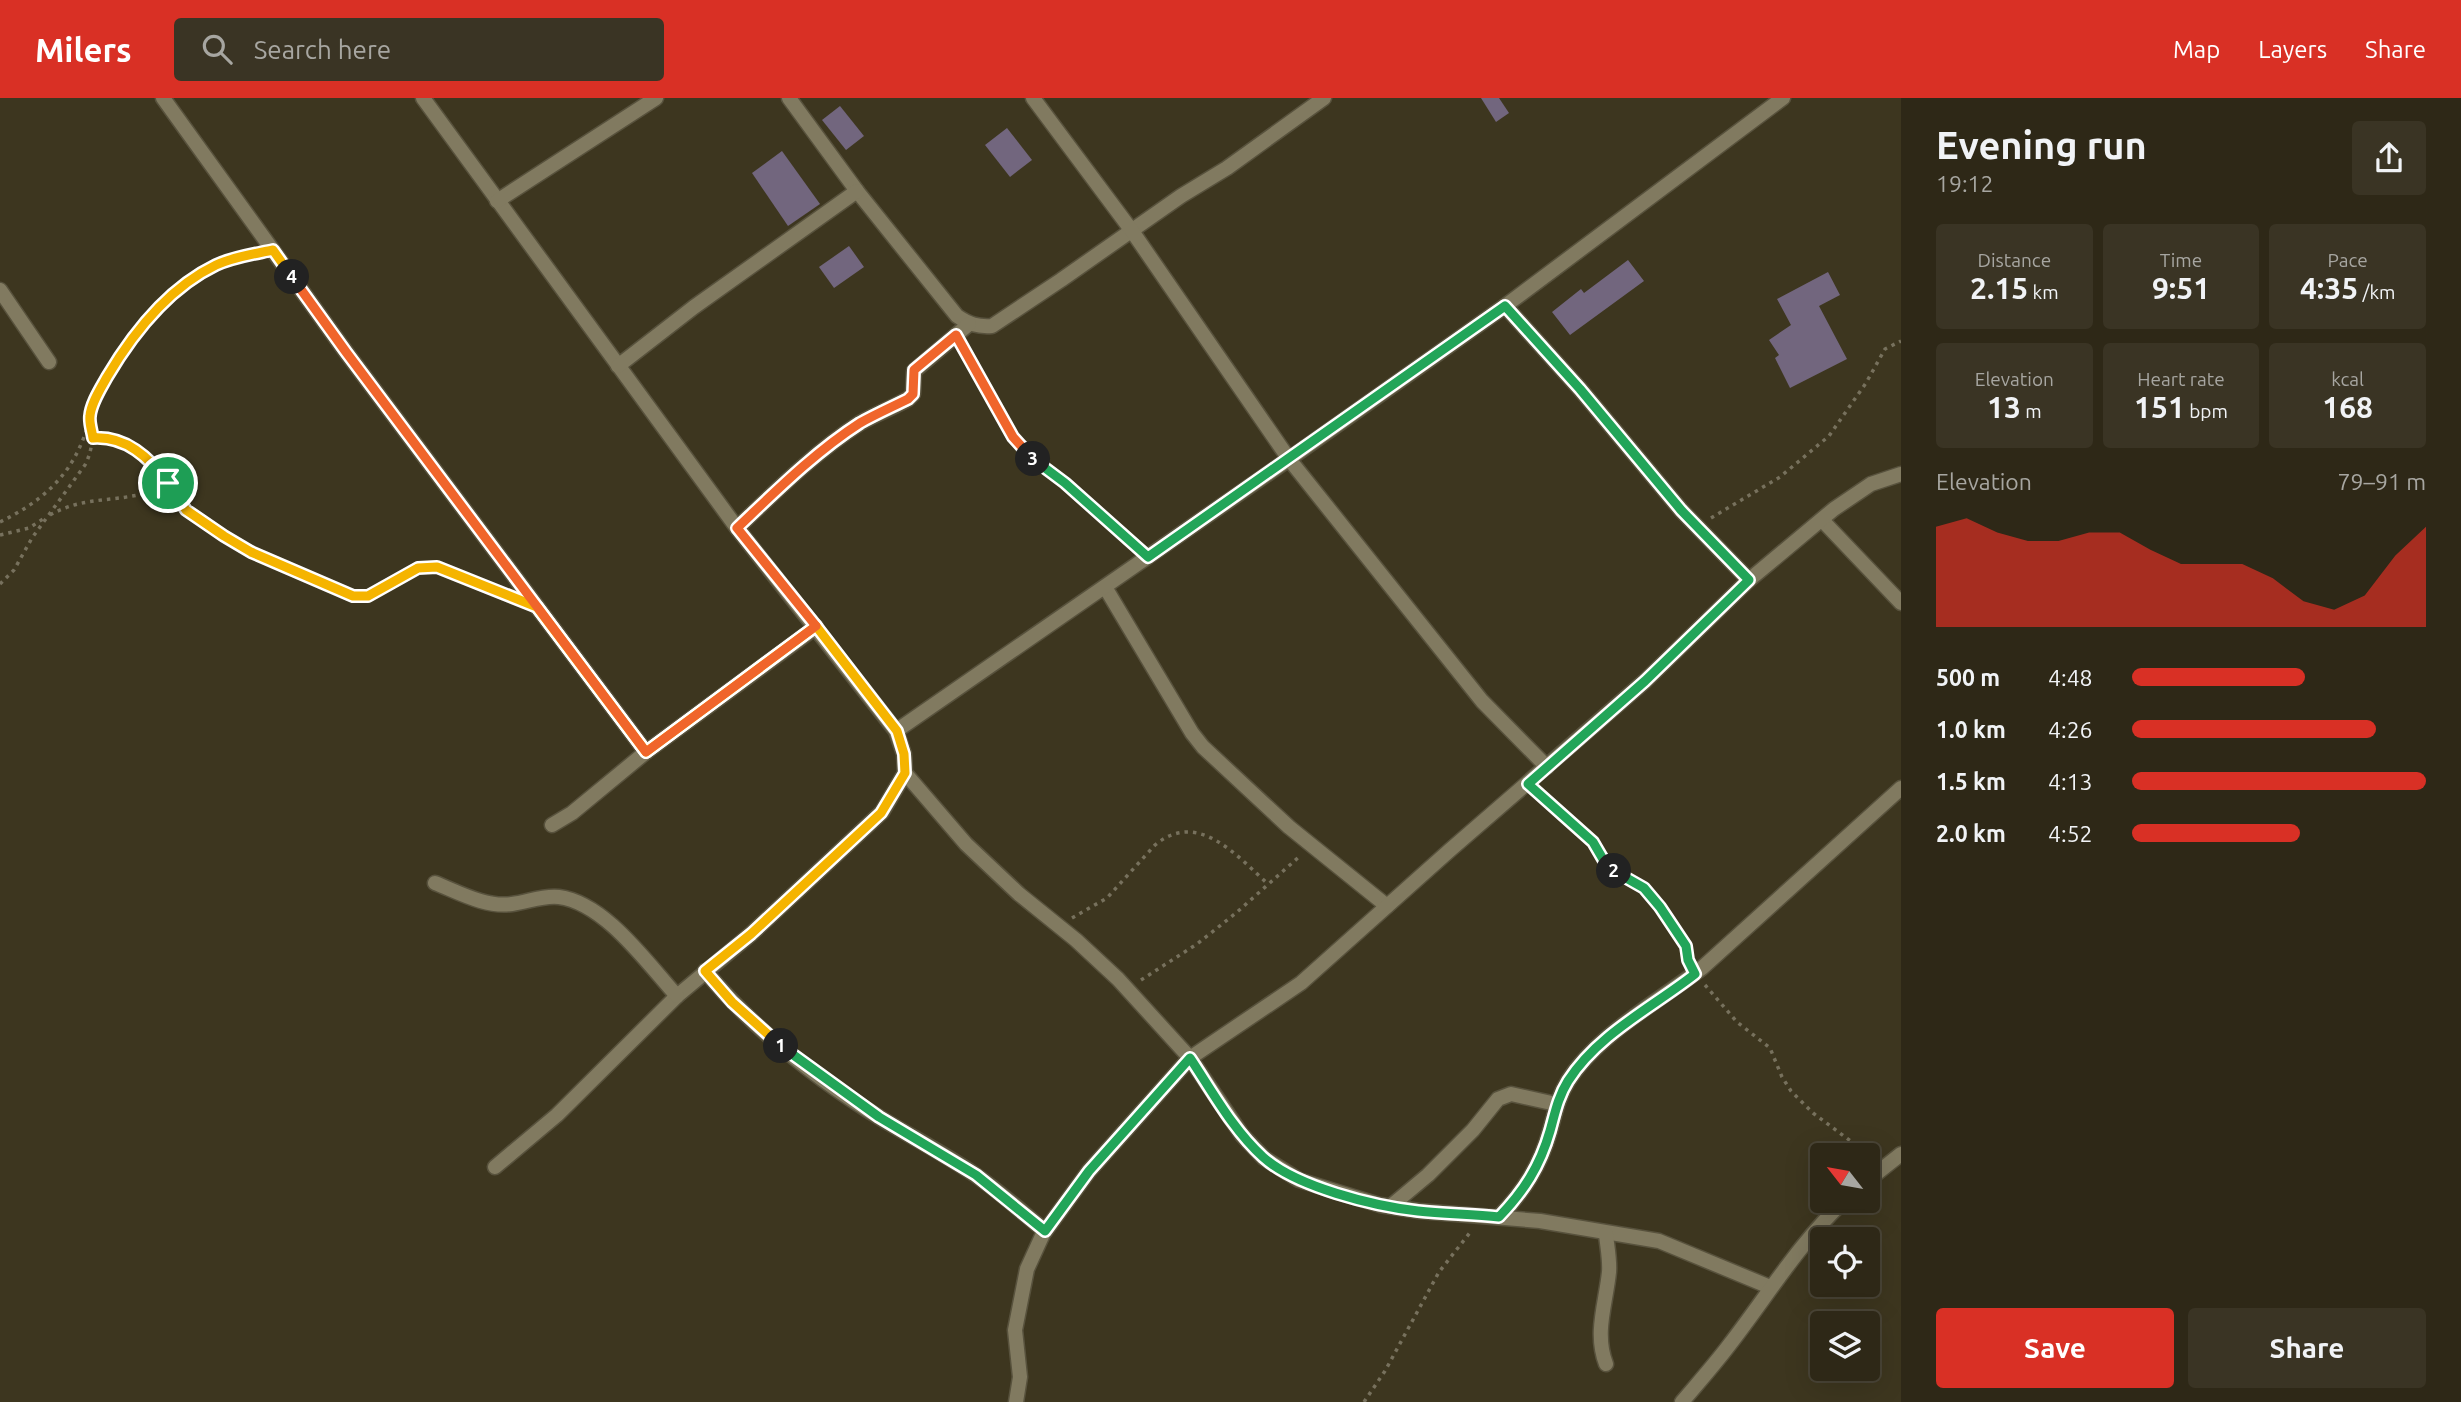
<!DOCTYPE html>
<meta charset="utf-8">
<style>
body{margin:0;font-family:Ubuntu,sans-serif;background:#3a3424;color:#f1f3f6;height:100vh;display:flex;flex-direction:column;font-size:26px;white-space:nowrap}
*{box-sizing:border-box;margin:0}
p{font-size:23px;color:#a7a6a1}
.icon{flex:none;width:38px;height:38px;fill:none;stroke:currentColor;stroke-width:2;stroke-linecap:round;stroke-linejoin:round}
.map{position:relative;flex:1;overflow:hidden}
.drawer{display:flex;flex-direction:column;background:#2e2817;width:560px}
.drawer>*{flex:none}
.needle{width:46px;rotate:301deg}
.controls{position:absolute;left:1810px;top:1045px;display:grid;gap:14px}
.controls a{display:grid;place-items:center;width:70px;height:70px;border-radius:7px;background:#2e2817;box-shadow:0 7px 28px #0002,0 0 0 2px #494436;font-size:35px}
.pin{position:absolute;display:grid;place-items:center;width:60px;height:60px;color:#fff;margin:-30px;border:4px solid #fff;border-radius:50%;box-shadow:0 2px 7px #0007}
.km{position:absolute;width:35px;height:35px;margin:-18px;border-radius:50%;background:#222;color:#fff;font-size:19px;line-height:35px;text-align:center}
.round{display:grid;place-items:center;flex:none;width:74px;height:74px;border-radius:7px;background:#3a3424}
.headline{display:flex;align-items:center;justify-content:space-between;height:119px;padding:0 35px}
h1{font-size:38px;font-weight:600;line-height:52px}
.metrics{display:grid;grid-template-columns:repeat(3,1fr);gap:10px;height:119px;padding:7px 35px}
.metrics div{display:grid;align-content:center;border-radius:7px;background:#3a3424;text-align:center}
.metrics b{font-size:30px;font-weight:600}
.metrics small{font-size:19px;font-weight:400}
.metrics p{font-size:19px}
.chart{height:196px;padding:14px 35px}
.chart p{display:flex;justify-content:space-between}
.chart svg{width:100%;height:126px;margin-top:7px;fill:#d93025;opacity:.7}
.primary-button{display:flex;gap:14px;margin-top:auto;padding:14px 35px}
.primary-button a{flex:1;height:80px;border-radius:7px;background:#d93025;color:#fff;font-size:28px;font-weight:600;line-height:80px;text-align:center}
.primary-button a+a{background:#3a3424;color:#f1f3f6}
ul{padding:0 35px;list-style:none;font-size:23px}
li{display:grid;grid-template-columns:112px 84px 1fr;align-items:center;height:52px}
li i{height:18px;border-radius:9px;background:#d93025}
header{display:flex;align-items:center;gap:42px;box-sizing:border-box;height:98px;padding:0 35px;background:#d93025;color:#fff}
header strong{font-size:33px}
nav{display:flex;gap:38px;margin-inline-start:auto;font-size:24px}
.search{width:490px;height:63px;background:#3a3424;display:flex;align-items:center;gap:18px;box-sizing:border-box;padding:0 24px;border-radius:7px;color:#a7a6a1;font-size:26px}
main{display:flex;flex:1;min-height:0}
.map>svg:first-child{display:block}
</style>
<header>
<strong>Milers</strong>
<div class="search"><svg class="icon" aria-label="search" viewBox="0 0 24 24"><circle cx="10" cy="10" r="6"/><path d="M15 15l6 6"/></svg>Search here</div>
<nav><a>Map</a><a>Layers</a><a>Share</a></nav>
</header>
<main>
<div class="map">
<svg width="1901" height="1304" viewBox="0 0 1901 1304">
<rect width="100%" height="100%" fill="#3d361f"/>
<!-- building -->
<g fill="#72667e">
<polygon points="1481,0 1499,0 1509,15 1496,24"/>
<polygon points="840,8 864,38 846,52 822,22"/>
<polygon points="1007,30 1032,62 1010,79 985,47"/>
<polygon points="782,53 820,106 788,128 752,75"/>
<polygon points="849,148 864,169 834,190 819,169"/>
<polygon points="1628,162 1644,183 1570,237 1552,214 1581,191 1584,195"/>
<polygon points="1828,174 1840,197 1819,208 1847,261 1790,290 1775,260 1779,257 1769,242 1791,227 1777,201"/>
</g>
<g fill="none" stroke-linecap="round" stroke-linejoin="round">
<!-- street casing -->
<g stroke="#58523d" stroke-width="17">
<g id="street">
<polyline points="163,0 346,254 646,654"/>
<polyline points="423,0 737,430 896,633 904,656 905,675 882,714 751,836 677,898 557,1017 495,1069"/>
<path d="M789,0L857,93L957,218C969,226 977,229 992,228L1061,182L1181,98L1227,70L1324,0"/>
<polyline points="1033,0 1132,133 1289,361 1482,603 1547,669"/>
<polyline points="497,103 656,0"/>
<polyline points="0,192 49,264"/>
<polyline points="1505,208 1580,291 1681,412 1749,482"/>
<polyline points="618,268 694,209 857,93"/>
<polyline points="1822,422 1901,505"/>
<path d="M737,430C776,393 815,354 860,325C876,316 892,310 908,301L913,296L914,273L969,226"/>
<polyline points="1105,489 1192,635 1203,649 1289,729 1387,808"/>
<polyline points="896,633 1289,361 1505,208 1783,0"/>
<polyline points="905,675 966,746 1019,796 1076,842 1118,881 1190,960 1242,1037 1264,1060 1299,1082 1380,1107 1419,1113 1540,1123 1659,1143 1770,1189"/>
<polyline points="552,727 572,715 646,654 816,529"/>
<path d="M435,785C458,794 486,810 512,806C528,804 543,797 559,799C605,805 647,865 677,898"/>
<path d="M705,873C755,932 816,981 882,1021C912,1039 944,1056 974,1076C999,1093 1022,1114 1045,1133"/>
<polyline points="1867,1083 1901,1056"/>
<polyline points="1391,1108 1428,1077 1473,1032 1498,1001 1511,996 1556,1006"/>
<path d="M1499,1119C1524,1093 1540,1068 1550,1033C1555,1015 1558,999 1568,983C1596,938 1660,902 1702,870L1901,690"/>
<path d="M1606,1266C1594,1235 1606,1205 1609,1174C1610,1161 1607,1148 1606,1136"/>
<polyline points="1016,1304 1020,1279 1015,1232 1027,1171 1043,1136 1089,1073 1190,960 1301,885 1450,752 1645,583 1749,482 1834,411 1871,386 1901,376"/>
<path d="M1682,1304C1698,1285 1715,1266 1730,1246C1768,1197 1799,1145 1845,1102"/>
</g>
</g>
<!-- path -->
<g stroke="#77715d" stroke-width="3.5" stroke-dasharray="3.5 5" stroke-linecap="butt">
<polyline points="964,251 1013,339 1028,356 1065,385 1136,448"/>
<path d="M93,340C125,339 150,358 168,384C174,393 178,404 185,411C192,418 201,422 208,427C253,458 303,478 353,498C381,498 393,478 417,470C443,462 487,490 510,500"/>
<path d="M50,417C82,399 109,404 142,396C151,394 160,389 168,385"/>
<polyline points="1711,420 1780,379 1829,338 1866,285 1885,251 1901,243"/>
<path d="M0,424C37,406 66,383 82,344C89,328 91,310 99,293C120,247 169,188 217,167C230,161 245,159 258,155"/>
<polyline points="0,437 29,430 43,421"/>
<path d="M0,486L14,472L32,440L85,367C93,351 93,339 90,321"/>
<polyline points="1538,694 1593,744 1607,768 1644,790 1674,828 1686,848 1688,861"/>
<path d="M1072,820L1107,800L1155,747C1198,711 1237,758 1268,786"/>
<polyline points="1141,882 1197,846 1236,815 1300,758"/>
<polyline points="1705,887 1737,924 1770,950 1782,979 1791,993 1813,1015 1872,1059"/>
<polyline points="1364,1304 1385,1273 1439,1174 1472,1132"/>
</g>
<!-- street -->
<use href="#street" stroke="#817a60" stroke-width="14"/>
</g>
<g fill="none" stroke-linecap="round" stroke-linejoin="round">
<!-- split-1 casing -->
<g stroke="#fff" stroke-width="14">
<polyline id="split-1" points="168,385 186,412 224,438 251,454 353,498 368,498 418,470 437,469 537,509 646,654 816,528 897,633 904,656 905,675 881,715 751,836 705,873 732,904 781,948"/>
</g>
<!-- split-2 casing -->
<g stroke="#fff" stroke-width="14">
<path id="split-2" d="M781,948L879,1019L976,1077L1045,1133L1089,1073L1190,960C1212,993 1233,1032 1263,1059C1296,1089 1374,1108 1418,1113C1445,1116 1472,1116 1499,1119C1524,1093 1540,1068 1550,1033C1555,1015 1558,999 1568,983C1598,936 1653,909 1695,876L1688,862L1686,848L1660,809L1644,790L1614,773"/>
</g>
<!-- split-3 casing -->
<g stroke="#fff" stroke-width="14">
<polyline id="split-3" points="1033,361 1065,385 1148,459 1505,208 1580,291 1681,412 1749,482 1645,583 1528,686 1593,744 1607,768 1614,773"/>
</g>
<!-- split-4 casing -->
<g stroke="#fff" stroke-width="14">
<path id="split-4" d="M292,179L346,254L646,654L816,528L737,430C776,393 815,354 860,325C876,316 892,309 908,301L913,296L914,272L956,237L1013,339L1033,361"/>
</g>
<!-- split-5 casing -->
<g stroke="#fff" stroke-width="14">
<path id="split-5" d="M168,385C149,359 126,338 93,340C92,333 89,325 90,318C91,305 101,290 107,279C133,235 168,190 216,167C233,159 254,156 273,152L292,179"/>
</g>
<!-- split-1 -->
<use href="#split-1" stroke="#f5b400" stroke-width="9"/>
<!-- split-2 -->
<use href="#split-2" stroke="#22a559" stroke-width="9"/>
<!-- split-3 -->
<use href="#split-3" stroke="#22a559" stroke-width="9"/>
<!-- split-4 -->
<use href="#split-4" stroke="#f0652b" stroke-width="9"/>
<!-- split-5 -->
<use href="#split-5" stroke="#f5b400" stroke-width="9"/>
</g>
</svg>
<div class="controls">
<a><svg class="needle" viewBox="-14 -14 28 28"><path d="M0-13l5 13h-10z" fill="#e53935"/><path d="M0 13l5-13h-10z" fill="#a7a6a1"/></svg></a>
<a><svg class="icon" aria-label="locate" viewBox="0 0 24 24"><circle cx="12" cy="12" r="6"/><path d="M12 2v4M12 18v4M2 12h4M18 12h4"/></svg></a>
<a><svg class="icon" aria-label="layers" viewBox="0 0 24 24"><path d="M12 4l9 5-9 5-9-5zM3 14l9 5 9-5"/></svg></a>
</div>
<div class="pin" style="left:168px;top:385px;background:#1e9e55"><svg class="icon" aria-label="arrive" viewBox="0 0 24 24"><path d="M6 21V4h12l-3 4 3 4H6"/></svg></div>
<b class="km" style="left:781px;top:948px">1</b>
<b class="km" style="left:1614px;top:773px">2</b>
<b class="km" style="left:1033px;top:361px">3</b>
<b class="km" style="left:292px;top:179px">4</b>
</div>
<section class="drawer">
<div class="headline"><div><h1>Evening run</h1><p>19:12</p></div><a class="round"><svg class="icon" aria-label="share" viewBox="0 0 24 24"><path d="M12 15V3M7 8l5-5 5 5M5 13v7h14v-7"/></svg></a></div>
<div class="metrics">
<div><p>Distance</p><b>2.15<small> km</small></b></div>
<div><p>Time</p><b>9:51</b></div>
<div><p>Pace</p><b>4:35<small> /km</small></b></div>
</div>
<div class="metrics">
<div><p>Elevation</p><b>13<small> m</small></b></div>
<div><p>Heart rate</p><b>151<small> bpm</small></b></div>
<div><p>kcal</p><b>168</b></div>
</div>
<div class="chart"><p><span>Elevation</span>79–91 m</p>
<svg viewBox="0 0 160 44" preserveAspectRatio="none"><path d="M0 44V9L10 6L20 11L30 14L40 14L50 11L60 11L70 17L80 22L90 22L100 22L110 27L120 35L130 38L140 33L150 19L160 9V44z"/></svg>
</div>
<ul>
<li><b>500 m</b>4:48<i style="width:59%"></i></li>
<li><b>1.0 km</b>4:26<i style="width:83%"></i></li>
<li><b>1.5 km</b>4:13<i style="width:100%"></i></li>
<li><b>2.0 km</b>4:52<i style="width:57%"></i></li>
</ul>
<div class="primary-button"><a>Save</a><a>Share</a></div>
</section>
</main>
